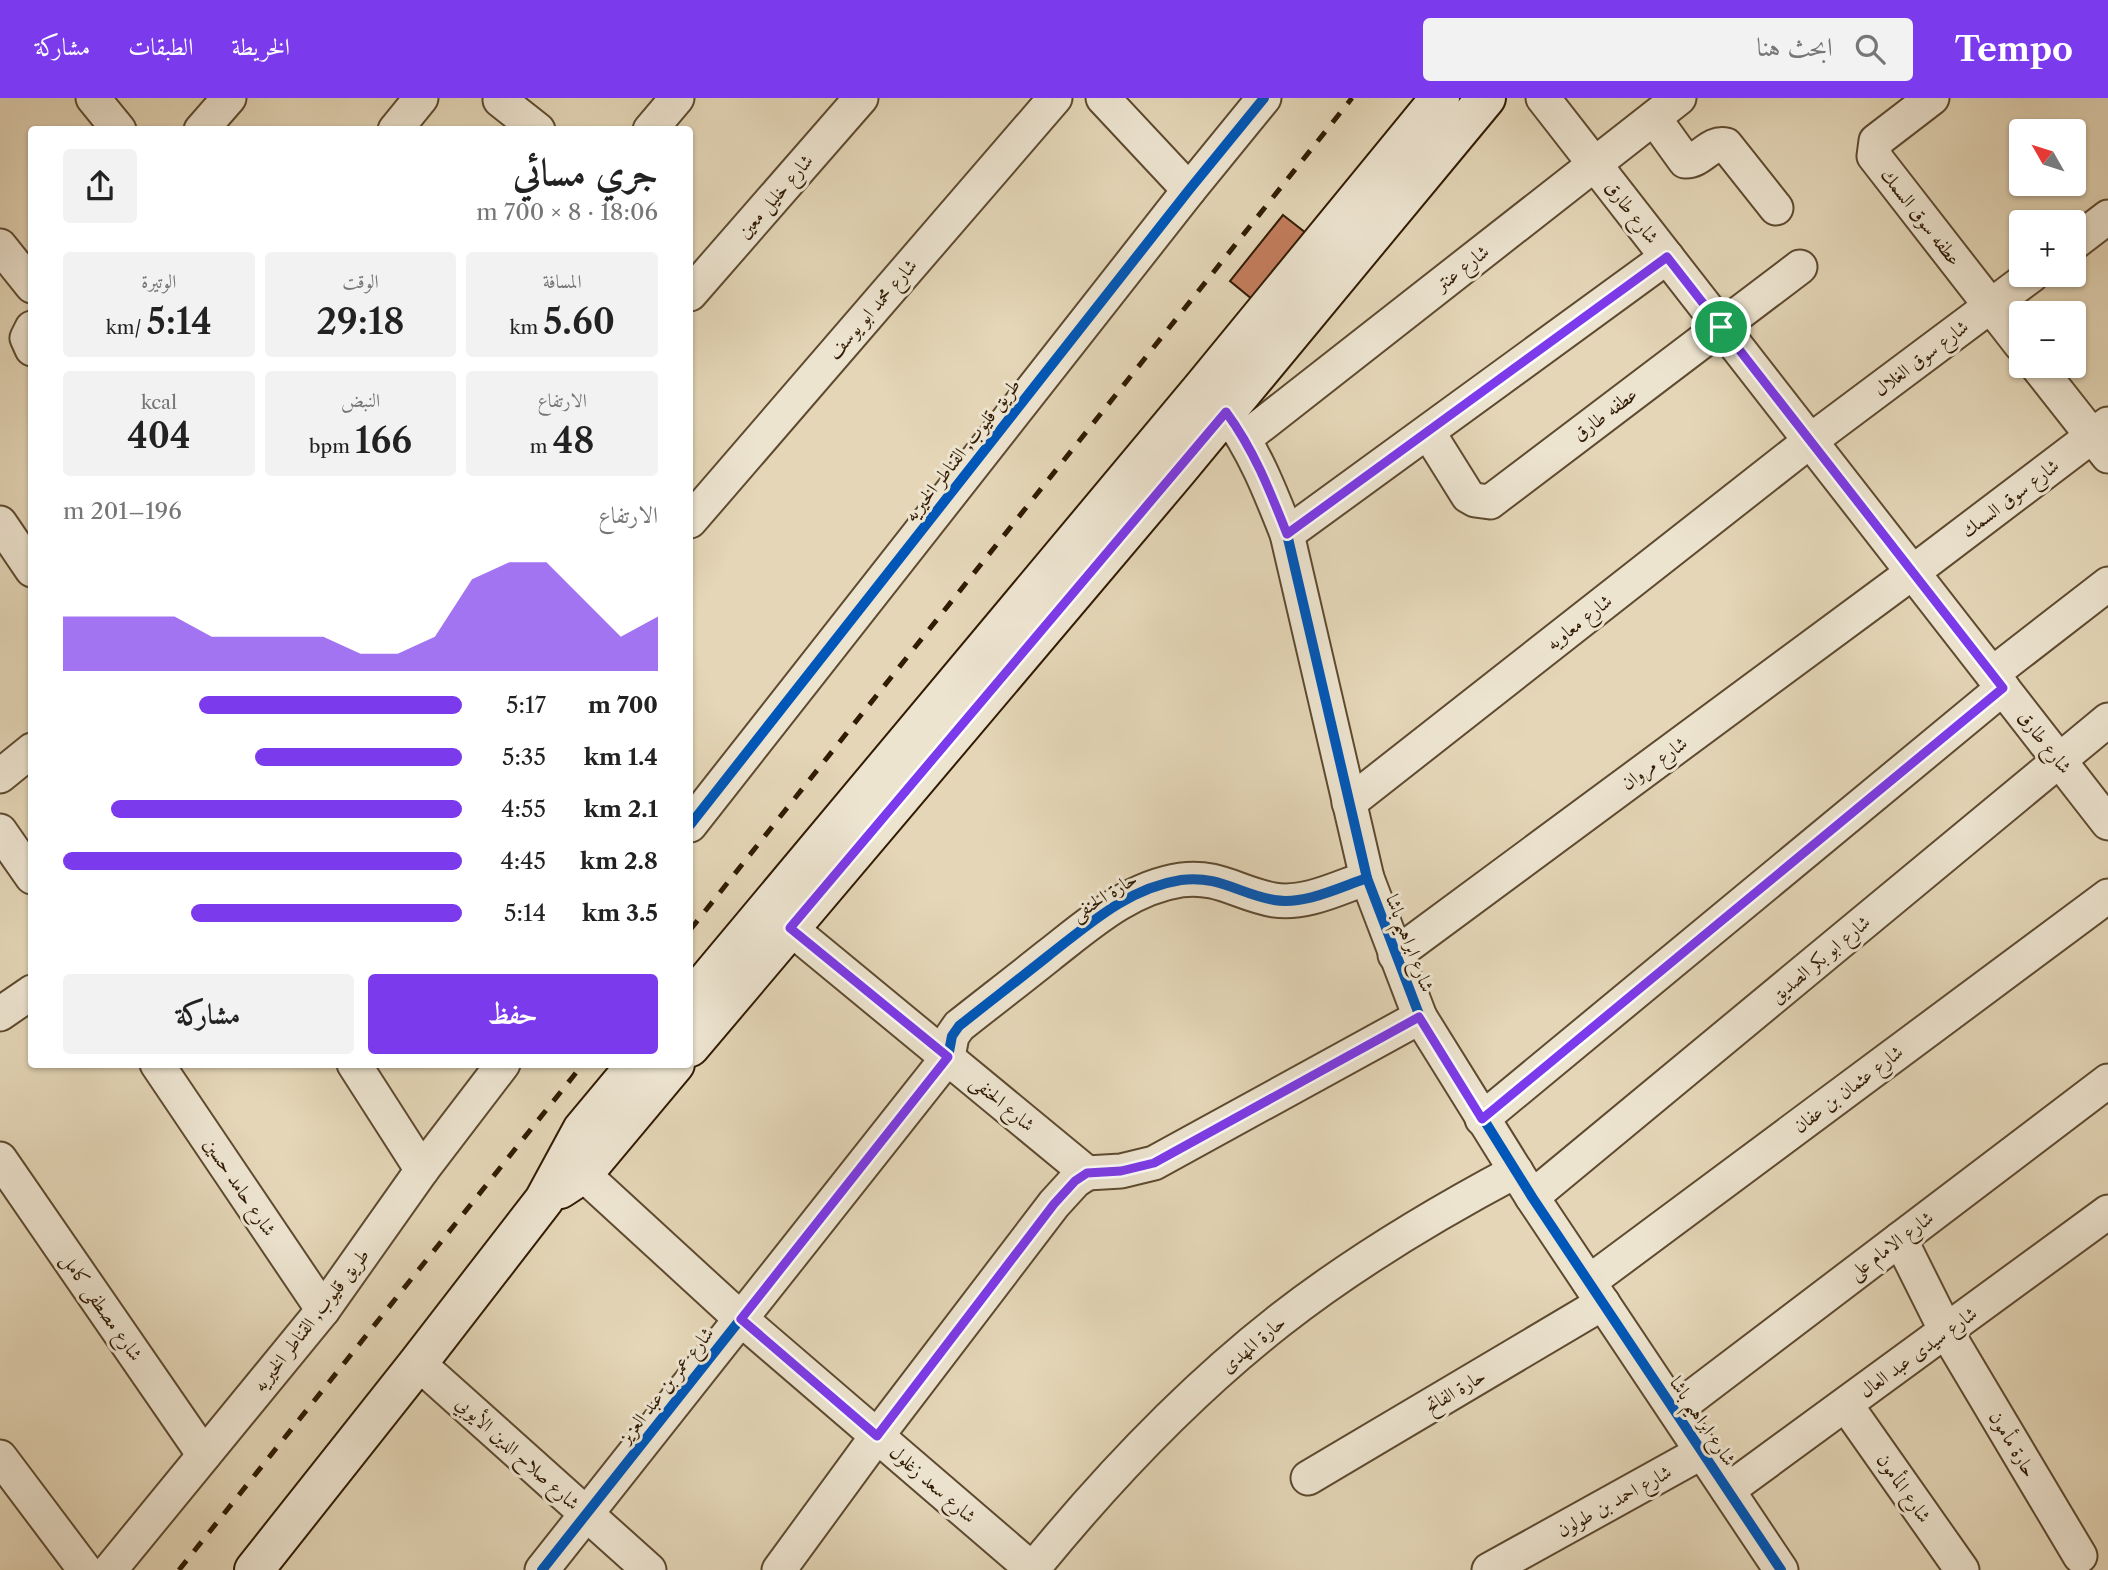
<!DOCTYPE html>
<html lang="ar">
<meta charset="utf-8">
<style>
body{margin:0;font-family:"Libre Caslon Text",Amiri,serif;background:#f2f2f2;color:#222;direction:rtl;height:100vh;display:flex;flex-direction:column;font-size:26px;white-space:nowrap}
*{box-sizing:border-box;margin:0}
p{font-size:23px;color:#767676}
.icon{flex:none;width:38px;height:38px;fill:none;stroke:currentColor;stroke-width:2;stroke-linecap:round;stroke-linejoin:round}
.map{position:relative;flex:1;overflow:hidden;direction:ltr}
.drawer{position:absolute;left:28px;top:28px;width:665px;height:942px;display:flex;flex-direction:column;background:#fff;border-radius:7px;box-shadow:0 2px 5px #0004;direction:rtl}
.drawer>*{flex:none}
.needle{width:46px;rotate:309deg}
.buttons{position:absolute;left:2009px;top:21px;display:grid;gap:14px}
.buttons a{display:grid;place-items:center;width:77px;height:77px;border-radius:7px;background:#fff;box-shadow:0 2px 5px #0004;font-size:35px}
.pin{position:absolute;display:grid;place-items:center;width:60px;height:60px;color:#fff;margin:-30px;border:4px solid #fff;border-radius:50%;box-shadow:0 2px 7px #0007}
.round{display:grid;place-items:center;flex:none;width:74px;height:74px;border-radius:7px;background:#f2f2f2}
.summary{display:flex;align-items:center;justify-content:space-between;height:119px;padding:0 35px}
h1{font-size:38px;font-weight:600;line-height:52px}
.figures{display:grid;grid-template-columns:repeat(3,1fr);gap:10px;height:119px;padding:7px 35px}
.figures div{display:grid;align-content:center;border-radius:7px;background:#f2f2f2;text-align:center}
.figures b{font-size:35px;font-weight:600}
.figures small{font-size:19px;font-weight:400}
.figures p{font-size:19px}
.chart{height:196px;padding:14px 35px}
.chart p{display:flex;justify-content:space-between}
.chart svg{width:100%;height:126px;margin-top:7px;fill:#7c3aed;opacity:.7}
.primary-button{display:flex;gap:14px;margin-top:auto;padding:14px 35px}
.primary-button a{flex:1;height:80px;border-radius:7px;background:#7c3aed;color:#fff;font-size:28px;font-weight:600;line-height:80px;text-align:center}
.primary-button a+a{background:#f2f2f2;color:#222}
ul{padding:0 35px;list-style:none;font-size:23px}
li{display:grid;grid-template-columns:112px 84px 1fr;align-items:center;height:52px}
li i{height:18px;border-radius:9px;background:#7c3aed}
header{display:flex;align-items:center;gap:42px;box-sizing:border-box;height:98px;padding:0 35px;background:#7c3aed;color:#fff}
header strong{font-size:33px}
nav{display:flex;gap:38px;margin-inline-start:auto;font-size:24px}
.search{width:490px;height:63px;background:#f2f2f2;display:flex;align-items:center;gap:18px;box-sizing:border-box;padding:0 24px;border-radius:7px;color:#767676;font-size:26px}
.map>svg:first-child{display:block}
</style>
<header>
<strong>Tempo</strong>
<div class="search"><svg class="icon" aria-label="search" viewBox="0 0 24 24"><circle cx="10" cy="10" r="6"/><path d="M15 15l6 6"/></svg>ابحث هنا</div>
<nav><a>الخريطة</a><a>الطبقات</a><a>مشاركة</a></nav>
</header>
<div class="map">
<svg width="2108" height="1472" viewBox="0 0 2108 1472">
<rect width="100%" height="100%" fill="#e4d6b7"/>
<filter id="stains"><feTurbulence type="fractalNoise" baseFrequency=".00286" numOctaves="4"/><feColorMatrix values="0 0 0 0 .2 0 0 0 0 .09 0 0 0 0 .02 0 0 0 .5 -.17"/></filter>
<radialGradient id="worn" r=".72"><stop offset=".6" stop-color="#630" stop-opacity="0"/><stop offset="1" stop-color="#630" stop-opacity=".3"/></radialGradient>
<!-- building -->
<polygon fill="#c47d5d" stroke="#311b03" stroke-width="2" points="1283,117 1311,139 1258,206 1230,183"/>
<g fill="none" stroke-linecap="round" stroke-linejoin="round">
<!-- minor casing -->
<g stroke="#5e4a30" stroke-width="37">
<g id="minor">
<polyline points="93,0 119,32"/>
<polyline points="1103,0 1189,92"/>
<polyline points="1543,0 2108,725"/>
<polyline points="1932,0 1876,43 1874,58 2021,247"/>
<polyline points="500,2 538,32"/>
<path d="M1654,20L1685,63C1701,64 1710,43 1726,47L1776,110"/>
<polyline points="201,32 229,0"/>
<polyline points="395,32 421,0"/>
<polyline points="650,32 677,0"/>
<polyline points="2074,145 2108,119"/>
<polyline points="0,148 32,188"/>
<polyline points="690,196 861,0"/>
<polyline points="32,230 27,240 32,251"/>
<polyline points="2037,268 2108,358"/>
<path d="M1226,314C1254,352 1270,393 1287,436L1367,780L1420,919L1532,1099L1781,1472"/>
<polyline points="1428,334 1468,398 1475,402 1490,404 1800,169"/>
<polyline points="1245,340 1679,0"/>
<polyline points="690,423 1055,0"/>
<polyline points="0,425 32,472"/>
<polyline points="1287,436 1667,159"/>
<polyline points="1992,576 2108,486"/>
<polyline points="0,678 32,652"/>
<polyline points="1349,705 1810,343 2032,177"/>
<polyline points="690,727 1189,92 1264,0"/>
<polyline points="0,733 32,779"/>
<polyline points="790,830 1087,1075"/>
<polyline points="1395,857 1913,474 2108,326"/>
<polyline points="0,916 32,894"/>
<polyline points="157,966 323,1212"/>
<polyline points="354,966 422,1072"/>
<polyline points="1482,1021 2003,590"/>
<polyline points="0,1061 204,1357"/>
<polyline points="1087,1075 1121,1073 1154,1065 1420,919"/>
<polyline points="583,1076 741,1221 1033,1472"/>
<polyline points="1532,1099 2108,622"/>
<polyline points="1900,1141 1946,1233 2080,1458"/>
<polyline points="1589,1184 2108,798"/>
<polyline points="418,1265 649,1472"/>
<polyline points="1846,1307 1962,1472"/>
<polyline points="1675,1312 2108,983"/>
<polyline points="0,1359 85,1472"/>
<polyline points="1308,1380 1603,1205"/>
<polyline points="1728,1392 2108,1114"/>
<polyline points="110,1472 323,1212 422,1072 503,966"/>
<path d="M542,1472L948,959L952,938L959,928C988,905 1018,882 1048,858C1088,827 1128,790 1181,782C1219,777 1239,796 1274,802C1305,807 1338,790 1367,780"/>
<polyline points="779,1472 877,1338 1054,1106 1075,1083 1087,1075"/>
<path d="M1032,1472C1106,1381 1186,1296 1279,1223C1353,1165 1433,1117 1516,1073"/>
<polyline points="1489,1472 1702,1354"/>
</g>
</g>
<!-- secondary casing -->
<g stroke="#311b03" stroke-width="42">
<g id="secondary">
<polyline points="690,903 1204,288 1440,0"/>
<polyline points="690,949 1177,373 1486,0"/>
<polyline points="560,1091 583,1076 675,966"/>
<polyline points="254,1472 418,1265 544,1102 582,1032 637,966"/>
</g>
</g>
<!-- minor -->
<use href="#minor" stroke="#ede4d0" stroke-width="33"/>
<!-- secondary -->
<use href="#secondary" stroke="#ede4d0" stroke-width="38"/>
<!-- rail -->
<g stroke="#311b03" stroke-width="5" stroke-dasharray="12 12" stroke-linecap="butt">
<polyline points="690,832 1352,0"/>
<polyline points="179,1472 583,966"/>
</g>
<!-- cycleway casing -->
<g stroke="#ede4d0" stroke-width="15">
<g id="cycleway">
<path d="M1226,314C1254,352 1270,393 1287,436L1367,780L1420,919L1532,1099L1781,1472"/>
<polyline points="690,727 1189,92 1264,0"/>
<path d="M542,1472L948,959L952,938L959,928C988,905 1018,882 1048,858C1088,827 1128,790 1181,782C1219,777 1239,796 1274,802C1305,807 1338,790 1367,780"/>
</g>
</g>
<!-- cycleway -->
<use href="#cycleway" stroke="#0057b8" stroke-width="10"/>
</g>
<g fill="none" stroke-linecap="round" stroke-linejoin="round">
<!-- route casing -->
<g stroke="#fff" stroke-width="14">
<path id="route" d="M1667,159L2003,590L1482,1021L1419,919L1154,1065L1121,1073L1087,1075L1075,1083L1054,1106L877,1338L741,1221L948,959L790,830L1226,314C1254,352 1270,393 1287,436Z"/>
</g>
<!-- route -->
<use href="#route" stroke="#7c3aed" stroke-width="9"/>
</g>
<g text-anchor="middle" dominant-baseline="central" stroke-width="6" stroke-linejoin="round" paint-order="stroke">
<!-- street labels -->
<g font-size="19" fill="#311b03" stroke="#ede4d0">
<text transform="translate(775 98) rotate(-49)">شارع خليل معين</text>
<text transform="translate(1632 114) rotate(52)">شارع طارق</text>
<text transform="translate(1921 119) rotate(52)">عطفه سوق السمك</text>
<text transform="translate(1462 170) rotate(-38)">شارع عنتر</text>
<text transform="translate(872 211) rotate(-49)">شارع محمد ابو يوسف</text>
<text transform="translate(1921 260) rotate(-37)">شارع سوق الغلال</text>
<text transform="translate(1605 316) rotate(-37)">عطفه طارق</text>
<text transform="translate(962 352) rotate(-52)">طريق قليوب, القناطر الخيريه</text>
<text transform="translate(2010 400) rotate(-37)">شارع سوق السمك</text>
<text transform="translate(1579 524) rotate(-38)">شارع معاويه</text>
<text transform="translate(2045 644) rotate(52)">شارع طارق</text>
<text transform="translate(1654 665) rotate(-36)">شارع مروان</text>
<text transform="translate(1104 798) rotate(-32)">حارة الحنفى</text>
<text transform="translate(1410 845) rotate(69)">شارع ابراهيم باشا</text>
<text transform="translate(1820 861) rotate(-40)">شارع ابو بكر الصديق</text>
<text transform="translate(1848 991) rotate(-37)">شارع عثمان بن عفان</text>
<text transform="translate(1003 1005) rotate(40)">شارع الحنفى</text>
<text transform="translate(240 1089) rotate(56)">شارع حامد حسين</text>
<text transform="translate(1891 1147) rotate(-37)">شارع الامام على</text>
<text transform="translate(102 1209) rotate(55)">شارع مصطفى كامل</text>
<text transform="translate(311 1222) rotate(-52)">طريق قليوب, القناطر الخيريه</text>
<text transform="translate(1253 1246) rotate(-40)">حارة المهدى</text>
<text transform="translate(1918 1254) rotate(-36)">شارع سيدى عبد العال</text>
<text transform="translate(666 1287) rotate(-52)">شارع عمر بن عبد العزيز</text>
<text transform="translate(1455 1293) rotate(-31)">حارة الفاتح</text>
<text transform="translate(1703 1323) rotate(56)">شارع ابراهيم باشا</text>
<text transform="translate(2013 1346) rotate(59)">حارة مأمون</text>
<text transform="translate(518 1355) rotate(42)">شارع صلاح الدين الأيوبي</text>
<text transform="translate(933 1386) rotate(41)">شارع سعد زغلول</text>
<text transform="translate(1904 1390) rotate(55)">شارع المأمون</text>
<text transform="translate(1614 1403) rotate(-29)">شارع احمد بن طولون</text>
</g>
</g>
<rect width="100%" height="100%" filter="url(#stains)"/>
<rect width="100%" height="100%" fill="url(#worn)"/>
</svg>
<div class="buttons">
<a><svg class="needle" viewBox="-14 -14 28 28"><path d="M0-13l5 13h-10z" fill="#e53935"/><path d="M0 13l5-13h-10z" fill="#767676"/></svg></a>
<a>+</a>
<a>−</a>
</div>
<div class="pin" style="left:1721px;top:229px;background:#1e9e55"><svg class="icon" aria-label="arrive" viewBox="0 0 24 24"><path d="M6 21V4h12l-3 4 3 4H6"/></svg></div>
<section class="drawer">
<div class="summary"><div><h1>جري مسائي</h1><p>18:06 · 8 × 700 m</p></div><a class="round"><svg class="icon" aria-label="share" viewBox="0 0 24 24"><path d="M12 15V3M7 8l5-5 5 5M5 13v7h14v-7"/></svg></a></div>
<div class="figures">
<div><p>المسافة</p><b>5.60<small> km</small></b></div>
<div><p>الوقت</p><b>29:18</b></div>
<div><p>الوتيرة</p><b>5:14<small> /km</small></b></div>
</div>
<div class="figures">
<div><p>الارتفاع</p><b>48<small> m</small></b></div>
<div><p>النبض</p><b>166<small> bpm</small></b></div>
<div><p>kcal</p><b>404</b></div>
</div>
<div class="chart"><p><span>الارتفاع</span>196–201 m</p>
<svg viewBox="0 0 160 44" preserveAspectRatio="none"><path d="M0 44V25L10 25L20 25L30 25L40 32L50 32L60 32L70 32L80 38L90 38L100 32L110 12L120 6L130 6L140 19L150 32L160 25V44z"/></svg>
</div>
<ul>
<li><b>700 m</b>5:17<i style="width:66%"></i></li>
<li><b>1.4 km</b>5:35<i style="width:52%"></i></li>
<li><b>2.1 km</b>4:55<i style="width:88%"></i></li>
<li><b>2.8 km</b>4:45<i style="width:100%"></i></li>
<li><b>3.5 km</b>5:14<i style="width:68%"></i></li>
</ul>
<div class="primary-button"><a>حفظ</a><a>مشاركة</a></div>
</section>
</div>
